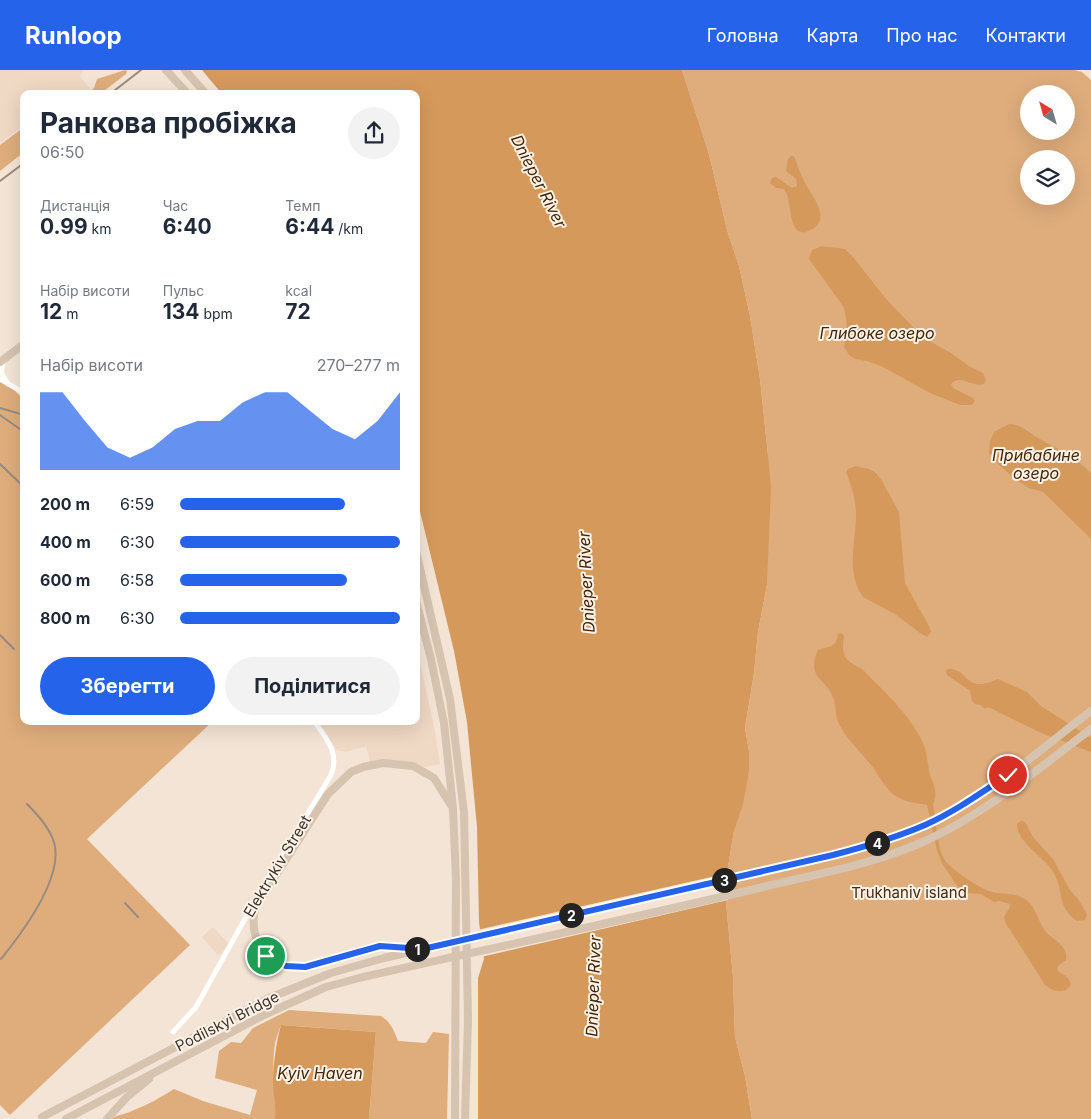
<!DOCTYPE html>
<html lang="uk">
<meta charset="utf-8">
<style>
body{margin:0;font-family:Inter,sans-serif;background:#f2f2f3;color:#1f2937;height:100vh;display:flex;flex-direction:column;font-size:19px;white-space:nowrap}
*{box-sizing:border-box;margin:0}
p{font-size:16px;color:#747a83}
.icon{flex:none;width:28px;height:28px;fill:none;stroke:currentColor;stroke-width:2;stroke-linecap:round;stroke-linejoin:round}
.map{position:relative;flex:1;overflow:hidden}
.details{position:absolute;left:20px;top:20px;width:400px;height:635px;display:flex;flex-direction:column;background:#fff;border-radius:10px;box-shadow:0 5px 20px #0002}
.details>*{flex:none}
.needle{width:32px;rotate:323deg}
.controls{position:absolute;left:1020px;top:15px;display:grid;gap:10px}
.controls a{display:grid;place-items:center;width:55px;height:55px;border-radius:50%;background:#fff;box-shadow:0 5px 20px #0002;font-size:25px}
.pin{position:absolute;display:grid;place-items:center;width:42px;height:42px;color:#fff;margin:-21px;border:2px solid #fff;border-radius:50%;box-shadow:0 1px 5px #0007}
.km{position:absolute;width:25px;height:25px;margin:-12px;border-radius:50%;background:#222;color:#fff;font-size:14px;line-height:25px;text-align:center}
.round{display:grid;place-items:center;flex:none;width:52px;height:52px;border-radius:26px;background:#f2f2f3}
.headline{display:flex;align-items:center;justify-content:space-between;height:85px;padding:0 20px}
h1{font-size:28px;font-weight:700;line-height:38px}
.stats{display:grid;grid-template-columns:repeat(3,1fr);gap:8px;height:85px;padding:5px 20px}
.stats div{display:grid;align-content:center}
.stats b{font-size:21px;font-weight:700}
.stats small{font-size:14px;font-weight:400}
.stats p{font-size:14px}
.chart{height:140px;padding:10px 20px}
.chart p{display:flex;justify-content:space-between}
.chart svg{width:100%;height:90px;margin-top:5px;fill:#2563eb;opacity:.7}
.action{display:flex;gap:10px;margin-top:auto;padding:10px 20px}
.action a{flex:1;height:58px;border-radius:30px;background:#2563eb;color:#fff;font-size:20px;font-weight:700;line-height:58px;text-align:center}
.action a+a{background:#f2f2f3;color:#1f2937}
ul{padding:0 20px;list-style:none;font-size:16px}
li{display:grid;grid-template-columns:80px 60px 1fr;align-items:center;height:38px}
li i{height:12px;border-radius:6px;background:#2563eb}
header{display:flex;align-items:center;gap:30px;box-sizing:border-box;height:70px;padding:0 25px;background:#2563eb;color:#fff}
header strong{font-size:24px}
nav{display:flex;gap:28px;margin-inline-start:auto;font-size:18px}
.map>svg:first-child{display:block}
</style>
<header>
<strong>Runloop</strong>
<nav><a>Головна</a><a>Карта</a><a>Про нас</a><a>Контакти</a></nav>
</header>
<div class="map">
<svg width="1091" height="1049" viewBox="0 0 1091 1049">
<rect width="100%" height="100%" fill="#f4e4d5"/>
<!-- built -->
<g fill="#efd8c4">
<polygon points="0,0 84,0 80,6 91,20 85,24 24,24 24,55 0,73"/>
<polygon points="416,574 434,656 440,694 419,698 371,695 366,676 346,682 337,680 316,651 416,651"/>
<polygon points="213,857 229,874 221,884 218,885 202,867"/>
</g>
<!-- green -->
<g fill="#dfad7c" fill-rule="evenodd">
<polygon points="125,0 127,1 126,4 100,24 86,24 94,18 97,9"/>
<path d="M682,0H1074L1082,2L1091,10V1049H752L745,1006L735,967L733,907L726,832V809L734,761L749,702V681L745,658L754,603L758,562L767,515L768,385L760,309L750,246L739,196L727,160L709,84ZM1029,24H1066V61H1029ZM1029,89H1066V126H1029Z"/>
<polygon points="24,57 24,82 0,101 0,75"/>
<polygon points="0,306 24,330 24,651 213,651 87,769 190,875 10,1045 0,1035"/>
<path d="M289,940L381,946C391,952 394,961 398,971L426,973L433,962L449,964L447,1049H369L376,962L281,955C279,961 276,968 275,974C271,999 276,1024 275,1049H112C118,1044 127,1044 134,1040C148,1035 161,1027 174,1019L203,1031L250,1045L257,1020L215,1008L219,981L231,972L241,973L253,958Z"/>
</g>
<!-- water -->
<g fill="#d6995c">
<polygon points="202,0 682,0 709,84 727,160 739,196 750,246 760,309 768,385 771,418 767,515 758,562 754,603 745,658 749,681 749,702 743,734 734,761 726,809 726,832 733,907 735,967 745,1006 752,1049 478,1049 478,908 484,889 479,852 477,757 467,652 454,581 416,425 416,24 222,24"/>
<path d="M791,86H794C797,94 800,103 804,111C812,126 836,153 806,162C803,163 798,162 796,159C788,148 792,131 784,119L776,118L770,113L772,108L776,107L792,118L797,116L796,109L786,101L788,89Z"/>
<path d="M822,176L845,179L853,187L887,230L914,258L933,273L951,283L969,296L983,303L986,310L984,314C972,318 960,303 951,314L953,318L973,328L975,331L972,335H960L930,323L881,296L867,291L855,289L849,285L844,277C847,263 848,250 843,236L809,189L812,180Z"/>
<path d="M1009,354C1021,354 1028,362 1038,368C1056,378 1076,387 1091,403V469L1043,422L1029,418L1016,410L998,394L989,383L990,372L994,362Z"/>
<path d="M856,396L869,399L876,403L882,411L899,442L905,513L929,556L931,562L927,567L920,563L895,544L863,527C846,502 855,475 856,447C856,431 852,417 846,402L848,399Z"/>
<path d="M841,563L844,566C843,573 842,582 846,588C851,595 860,596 865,602C886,623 915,650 925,678C927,685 928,694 929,701C932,713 939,721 933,734C936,749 937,782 947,793C956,802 980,819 992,822C1003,825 1014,822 1025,829C1036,836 1038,851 1045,861C1053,870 1069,876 1066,890L1058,896L1057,899C1061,906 1069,903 1071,915L1066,920C1057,922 1052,921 1045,915L1005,852L1004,847L1010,837V834L999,831L994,832L981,824L967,823L960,820L943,795L937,781L927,735C915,733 904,732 894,725C885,718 878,704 871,695C860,681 846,669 838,652C835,644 836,637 834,630C827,608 805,609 818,580C831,575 835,579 838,564Z"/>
<path d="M947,599C970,597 963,625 998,609L1027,622L1041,636L1091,668V682L1039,662L988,637L985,639L980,635L975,634L972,631L970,621L947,605L946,602Z"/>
<path d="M1021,751L1025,752L1033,767L1053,789L1070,820L1078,829L1087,844L1085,850L1077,851C1055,836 1065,819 1052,800C1042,786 1017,772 1017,754Z"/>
<path d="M281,955L376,962L369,1049H275C276,1035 273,1023 273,1009C274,990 276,973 281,955Z"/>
</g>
<!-- pier -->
<polygon fill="#f4e4d5" points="729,803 728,830 481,887 477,860"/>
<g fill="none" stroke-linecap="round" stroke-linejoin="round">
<!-- street -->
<g stroke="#fff" stroke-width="5">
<polyline points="4,290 1,302 8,314"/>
<polyline points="0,309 24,323"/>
<path d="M173,962L196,937L257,827L331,705C340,683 326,668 314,651"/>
</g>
<!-- secondary -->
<g stroke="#d6c4b1" stroke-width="8">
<polyline points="166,0 188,24"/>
<polyline points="185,0 206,24"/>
<polyline points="0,292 24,274"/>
<polyline points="416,481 450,629 464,742 468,949 465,1049"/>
<polyline points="416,531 431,589 444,653 453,738 456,809 455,1049"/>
<path d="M414,879C403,878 390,875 380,876C345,880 278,922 258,873C253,861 252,849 256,836L328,724L351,702L363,697L383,693L413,696L434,708L451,735"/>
<path d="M42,1047L269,928L331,903L384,888L833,785C863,777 894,768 924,756C986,729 1038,681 1091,641"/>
<path d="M66,1049L264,945L326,917L359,908C492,878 626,850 759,818C815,804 872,795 925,771C986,743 1038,699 1091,659"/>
<polyline points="107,1049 126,1028 149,1009"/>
</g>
<!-- rail -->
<g stroke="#978c81" stroke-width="2">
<polyline points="110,24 141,0"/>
<polyline points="0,111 24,93"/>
<polyline points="0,338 24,345"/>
<polyline points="0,345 24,362"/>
<polyline points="0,394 24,417"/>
<polyline points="0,565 14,579"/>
<polyline points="125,833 138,847"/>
<path d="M1,889C22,863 64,807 54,772C49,757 38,745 27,734"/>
</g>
</g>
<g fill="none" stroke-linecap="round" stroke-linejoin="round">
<!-- route casing -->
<g stroke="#fff" stroke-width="10">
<path id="route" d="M266,886L286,896L305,897L380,876L423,879L833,785C864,777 895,768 925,755C954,742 981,723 1008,705"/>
</g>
<!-- route -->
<use href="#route" stroke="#2563eb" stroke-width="6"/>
</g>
<g text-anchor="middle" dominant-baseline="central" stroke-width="4" stroke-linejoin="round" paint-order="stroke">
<!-- street labels -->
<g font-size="15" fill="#3b352f" stroke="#fff2e6">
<text transform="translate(277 796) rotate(-59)">Elektrykiv Street</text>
<text transform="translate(227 951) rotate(-27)">Podilskyi Bridge</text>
</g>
<!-- park labels -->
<g font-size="15" fill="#442b10" stroke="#fff2e6">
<text x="909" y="822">Trukhaniv island</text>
</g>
<!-- water labels -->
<g font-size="16" font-style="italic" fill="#41280d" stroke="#fff2e6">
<text transform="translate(539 111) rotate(63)">Dnieper River</text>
<text x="877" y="263">Глибоке озеро</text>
<text x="1036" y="385">Прибабине<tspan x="1036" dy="18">озеро</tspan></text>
<text transform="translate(586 512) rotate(-93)">Dnieper River</text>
<text transform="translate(593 916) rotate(-88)">Dnieper River</text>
<text x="320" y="1003">Kyiv Haven</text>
</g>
</g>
</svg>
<div class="controls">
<a><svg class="needle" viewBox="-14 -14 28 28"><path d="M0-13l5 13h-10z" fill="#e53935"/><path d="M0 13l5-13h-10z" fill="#747a83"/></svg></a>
<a><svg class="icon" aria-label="layers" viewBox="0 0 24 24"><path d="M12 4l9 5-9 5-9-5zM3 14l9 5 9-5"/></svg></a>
</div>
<div class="pin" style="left:266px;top:886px;background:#1e9e55"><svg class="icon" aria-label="arrive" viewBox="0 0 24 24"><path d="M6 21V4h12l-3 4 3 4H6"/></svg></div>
<div class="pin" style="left:1008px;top:705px;background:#d93025"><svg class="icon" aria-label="check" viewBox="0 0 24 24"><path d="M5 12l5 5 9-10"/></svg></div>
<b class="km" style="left:417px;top:879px">1</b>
<b class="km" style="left:571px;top:845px">2</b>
<b class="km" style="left:724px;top:810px">3</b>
<b class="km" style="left:877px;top:773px">4</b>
<section class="details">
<div class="headline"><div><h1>Ранкова пробіжка</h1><p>06:50</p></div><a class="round"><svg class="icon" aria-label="share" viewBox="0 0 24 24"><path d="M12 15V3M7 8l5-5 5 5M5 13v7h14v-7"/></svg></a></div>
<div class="stats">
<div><p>Дистанція</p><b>0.99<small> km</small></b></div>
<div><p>Час</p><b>6:40</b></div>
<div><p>Темп</p><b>6:44<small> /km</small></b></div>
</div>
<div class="stats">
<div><p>Набір висоти</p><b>12<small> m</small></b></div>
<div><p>Пульс</p><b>134<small> bpm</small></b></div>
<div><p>kcal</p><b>72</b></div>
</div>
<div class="chart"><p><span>Набір висоти</span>270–277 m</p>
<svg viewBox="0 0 160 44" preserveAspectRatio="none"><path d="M0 44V6L10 6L20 20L30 33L40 38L50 33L60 24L70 20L80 20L90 11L100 6L110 6L120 15L130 24L140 29L150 20L160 6V44z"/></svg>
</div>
<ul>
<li><b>200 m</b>6:59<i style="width:75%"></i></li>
<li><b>400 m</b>6:30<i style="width:100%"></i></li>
<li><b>600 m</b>6:58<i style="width:76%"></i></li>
<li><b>800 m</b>6:30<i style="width:100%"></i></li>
</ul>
<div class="action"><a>Зберегти</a><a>Поділитися</a></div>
</section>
</div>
